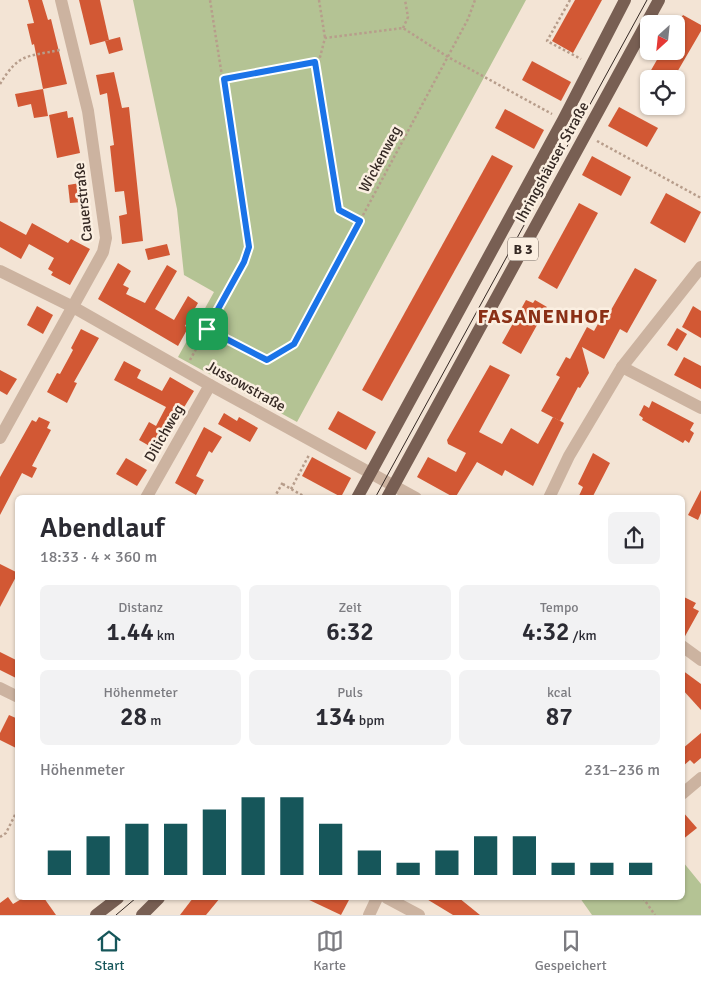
<!DOCTYPE html>
<html lang="de">
<meta charset="utf-8">
<style>
body{margin:0;font-family:Signika,sans-serif;background:#f2f2f3;color:#2b2b33;height:100vh;display:flex;flex-direction:column;font-size:19px;white-space:nowrap}
*{box-sizing:border-box;margin:0}
p{font-size:16px;color:#7c7c81}
.icon{flex:none;width:28px;height:28px;fill:none;stroke:currentColor;stroke-width:2;stroke-linecap:round;stroke-linejoin:round}
.map{position:relative;flex:1;overflow:hidden}
.panel{position:absolute;left:15px;top:495px;width:670px;height:405px;display:flex;flex-direction:column;background:#fff;border-radius:8px;box-shadow:0 1px 4px #0004}
.panel>*{flex:none}
.needle{width:32px;rotate:207deg}
.fabs{position:absolute;left:640px;top:15px;display:grid;gap:10px}
.fabs a{display:grid;place-items:center;width:45px;height:45px;border-radius:8px;background:#fff;box-shadow:0 1px 4px #0004;font-size:25px}
.pin{position:absolute;display:grid;place-items:center;width:42px;height:42px;color:#fff;margin:-21px;border-radius:10px;box-shadow:0 2px 8px #0006}
.round{display:grid;place-items:center;flex:none;width:52px;height:52px;border-radius:8px;background:#f2f2f3}
.head{display:flex;align-items:center;justify-content:space-between;height:85px;padding:0 25px}
h1{font-size:28px;font-weight:600;line-height:38px}
.metrics{display:grid;grid-template-columns:repeat(3,1fr);gap:8px;height:85px;padding:5px 25px}
.metrics div{display:grid;align-content:center;border-radius:8px;background:#f2f2f3;text-align:center}
.metrics b{font-size:25px;font-weight:600}
.metrics small{font-size:14px;font-weight:400}
.metrics p{font-size:14px}
.chart{height:140px;padding:10px 25px}
.chart p{display:flex;justify-content:space-between}
.chart svg{width:100%;height:90px;margin-top:5px;stroke:#16565a;stroke-width:6}
.tabs{display:flex;justify-content:space-around;align-items:center;height:70px;border-top:1px solid #e1e1e2;background:#fff;font-size:14px;color:#7c7c81}
.tabs a{display:grid;justify-items:center;gap:2px}
.tabs .current{color:#16565a}
.map>svg:first-child{display:block}
</style>
<div class="map">
<svg width="701" height="915" viewBox="0 0 701 915">
<rect width="100%" height="100%" fill="#f3e4d5"/>
<!-- green -->
<g fill="#b4c394">
<polygon points="133,0 526,0 297,422 178,357 214,292 184,275 177,209"/>
<polygon points="683,862 701,884 701,915 592,915 580,898 682,898"/>
</g>
<!-- building -->
<g fill="#d25834">
<polygon points="28,0 42,0 48,20 51,19 67,84 43,89 34,44 32,45 27,24 34,23"/>
<polygon points="79,0 100,0 109,40 90,45"/>
<polygon points="575,0 602,0 573,53 552,41"/>
<polygon points="683,15 701,25 701,31 676,74 674,79 646,79 662,51 676,51 676,26"/>
<polygon points="120,37 123,50 109,54 105,41"/>
<polygon points="532,61 571,82 561,101 522,80"/>
<polygon points="114,72 122,108 129,107 143,241 122,244 119,216 127,214 124,191 115,192 110,146 114,145 107,93 100,95 96,75"/>
<polygon points="43,89 48,116 34,118 31,104 18,107 15,94"/>
<polygon points="619,107 658,128 647,147 608,126"/>
<polygon points="505,109 544,130 534,149 495,128"/>
<polygon points="67,111 68,118 73,117 80,153 57,158 49,115"/>
<polygon points="492,155 513,166 382,401 362,390"/>
<polygon points="592,156 631,177 621,196 582,175"/>
<polygon points="80,183 83,202 70,203 68,185"/>
<polygon points="666,193 701,212 685,243 650,223"/>
<polygon points="579,203 598,213 557,289 538,278"/>
<polygon points="0,221 26,235 32,223 68,243 71,239 90,249 70,285 51,275 53,272 48,269 54,258 29,244 21,259 0,247"/>
<polygon points="167,244 170,255 148,260 145,249"/>
<polygon points="118,263 131,271 123,285 129,288 126,294 145,303 167,265 177,271 155,309 174,320 188,296 198,303 185,326 188,328 178,346 98,299"/>
<polygon points="635,268 657,280 627,333 620,329 604,359 582,347 589,373 580,388 578,387 560,421 541,411 560,377 556,375 566,357 570,359 587,327 594,331 603,315 607,317"/>
<polygon points="526,300 533,303 535,300 547,307 521,354 502,343"/>
<polygon points="37,306 53,315 43,334 27,325"/>
<polygon points="693,306 701,311 701,338 682,327"/>
<polygon points="677,328 687,334 677,351 667,345"/>
<polygon points="81,329 99,338 74,382 77,383 67,403 47,392 57,373 60,374 73,350 71,348"/>
<polygon points="684,357 701,366 701,389 674,375"/>
<polygon points="124,361 141,370 137,378 162,391 170,377 194,391 183,409 181,408 160,452 139,440 149,422 156,426 166,407 114,380"/>
<polygon points="490,365 510,375 479,432 502,444 511,428 538,444 553,417 564,423 533,486 505,470 502,476 477,462 455,498 417,477 428,457 456,472 466,453 448,444 447,440"/>
<polygon points="0,370 17,379 7,395 0,391"/>
<polygon points="652,401 694,423 690,430 694,433 689,443 685,440 683,443 642,420 643,418 639,415 644,405 649,408"/>
<polygon points="338,411 376,432 366,450 328,429"/>
<polygon points="224,413 237,421 239,417 258,428 250,442 218,424"/>
<polygon points="39,417 50,422 47,428 51,430 32,466 37,468 32,478 22,473 0,515 0,477 32,420 36,422"/>
<polygon points="204,427 222,437 212,453 209,451 196,476 204,480 196,495 175,483"/>
<polygon points="593,453 610,463 592,498 578,498 583,487 578,484"/>
<polygon points="312,457 351,478 341,497 302,476"/>
<polygon points="126,458 147,470 137,486 116,474"/>
<polygon points="701,490 701,513 698,520 688,515"/>
<polygon points="0,564 18,573 0,607"/>
<polygon points="682,596 696,603 693,608 699,611 684,638 682,638"/>
<polygon points="0,652 18,661 18,679 0,670"/>
<polygon points="682,670 701,684 701,710 682,689"/>
<polygon points="9,715 18,719 18,749 0,740 0,733"/>
<polygon points="701,733 701,758 694,764 690,760 682,767 682,749"/>
<polygon points="682,811 697,828 682,840"/>
<polygon points="8,897 13,904 23,898 44,898 56,915 0,915 0,903"/>
<polygon points="193,898 220,898 206,915 180,915"/>
<polygon points="305,898 350,898 341,915"/>
<polygon points="425,898 459,898 480,915 453,915"/>
</g>
<g fill="none" stroke-linecap="round" stroke-linejoin="round">
<!-- path -->
<g stroke="#b79d8b" stroke-width="2.5" stroke-dasharray="2.5 2.5" stroke-linecap="butt">
<polyline points="319,0 325,38"/>
<polyline points="570,0 547,41 581,59"/>
<polyline points="403,28 408,17 405,0"/>
<polyline points="315,62 339,210 360,221"/>
<polyline points="224,79 315,62 319,61 325,38 403,28 448,57 552,114"/>
<path d="M0,84C19,53 26,57 60,50"/>
<polyline points="597,141 701,198"/>
<polyline points="207,329 267,360 294,344 468,19 475,0"/>
<polyline points="190,360 244,262 249,247 210,0"/>
<polyline points="291,489 309,455"/>
<polyline points="274,498 283,482 284,485 307,498"/>
<polyline points="0,837 6,833 18,809"/>
<polyline points="643,898 655,915"/>
</g>
<!-- minor -->
<g stroke="#ccb3a0" stroke-width="12">
<polyline points="0,271 73,307 210,385 416,498"/>
<polyline points="622,367 701,408"/>
<polyline points="0,438 103,252 106,238 88,111 61,0"/>
<polyline points="146,498 210,385"/>
<polyline points="549,498 569,456 622,367 701,267"/>
<polyline points="682,646 701,660"/>
<polyline points="0,688 18,697"/>
<polyline points="682,794 701,778"/>
<polyline points="387,898 419,915"/>
<polyline points="369,915 377,898"/>
</g>
<!-- major -->
<g stroke="#785f53" stroke-width="12">
<polyline points="357,498 563,120 625,0"/>
<polyline points="387,498 659,0"/>
<polyline points="96,915 118,898"/>
<polyline points="142,915 159,898"/>
</g>
<!-- tram -->
<g stroke="#352924" stroke-width="1">
<polyline points="375,498 647,0"/>
<polyline points="116,915 136,898"/>
</g>
</g>
<g fill="none" stroke-linecap="round" stroke-linejoin="round">
<!-- route casing -->
<g stroke="#fff" stroke-width="10">
<polygon id="route" points="315,62 339,210 360,221 294,344 267,360 207,329 244,262 249,247 224,79"/>
</g>
<!-- route -->
<use href="#route" stroke="#1a73e8" stroke-width="6"/>
</g>
<g text-anchor="middle" dominant-baseline="central" stroke-width="5" stroke-linejoin="round" paint-order="stroke">
<!-- shield labels -->
<rect fill="#fbefe1" stroke="#70645d" stroke-width="1" x="508" y="237.5" width="30" height="23" rx="4"/>
<g font-size="14" font-weight="bold" fill="#352924">
<text x="523" y="249">B 3</text>
</g>
<!-- street labels -->
<g font-size="15" fill="#352924" stroke="#fbefe1">
<text transform="translate(380 159) rotate(-62)">Wickenweg</text>
<text transform="translate(552 162) rotate(-61)">Ihringshäuser Straße</text>
<text transform="translate(83 202) rotate(-96)">Cauerstraße</text>
<text transform="translate(246 386) rotate(29)">Jussowstraße</text>
<text transform="translate(164 433) rotate(-60)">Dilichweg</text>
</g>
<!-- district labels -->
<g font-size="20" font-weight="bold" letter-spacing="1" fill="#8b3016" stroke="#fbefe1">
<text x="544" y="316">FASANENHOF</text>
</g>
</g>
</svg>
<div class="fabs">
<a><svg class="needle" viewBox="-14 -14 28 28"><path d="M0-13l5 13h-10z" fill="#e53935"/><path d="M0 13l5-13h-10z" fill="#7c7c81"/></svg></a>
<a><svg class="icon" aria-label="locate" viewBox="0 0 24 24"><circle cx="12" cy="12" r="6"/><path d="M12 2v4M12 18v4M2 12h4M18 12h4"/></svg></a>
</div>
<div class="pin" style="left:207px;top:329px;background:#1e9e55"><svg class="icon" aria-label="arrive" viewBox="0 0 24 24"><path d="M6 21V4h12l-3 4 3 4H6"/></svg></div>
<section class="panel">
<div class="head"><div><h1>Abendlauf</h1><p>18:33 · 4 × 360 m</p></div><a class="round"><svg class="icon" aria-label="share" viewBox="0 0 24 24"><path d="M12 15V3M7 8l5-5 5 5M5 13v7h14v-7"/></svg></a></div>
<div class="metrics">
<div><p>Distanz</p><b>1.44<small> km</small></b></div>
<div><p>Zeit</p><b>6:32</b></div>
<div><p>Tempo</p><b>4:32<small> /km</small></b></div>
</div>
<div class="metrics">
<div><p>Höhenmeter</p><b>28<small> m</small></b></div>
<div><p>Puls</p><b>134<small> bpm</small></b></div>
<div><p>kcal</p><b>87</b></div>
</div>
<div class="chart"><p><span>Höhenmeter</span>231–236 m</p>
<svg viewBox="0 0 160 44" preserveAspectRatio="none"><path d="M5 44V32M15 44V25M25 44V19M35 44V19M45 44V12M55 44V6M65 44V6M75 44V19M85 44V32M95 44V38M105 44V32M115 44V25M125 44V25M135 44V38M145 44V38M155 44V38"/></svg>
</div>
</section>
</div>
<nav class="tabs">
<a class="current"><svg class="icon" aria-label="home" viewBox="0 0 24 24"><path d="M3 11l9-7 9 7M6 9v11h12V9"/></svg>Start</a>
<a><svg class="icon" aria-label="map" viewBox="0 0 24 24"><path d="M3 6l6-2 6 2 6-2v14l-6 2-6-2-6 2zM9 4v14M15 6v14"/></svg>Karte</a>
<a><svg class="icon" aria-label="saved" viewBox="0 0 24 24"><path d="M7 4h10v16l-5-4-5 4z"/></svg>Gespeichert</a>
</nav>
